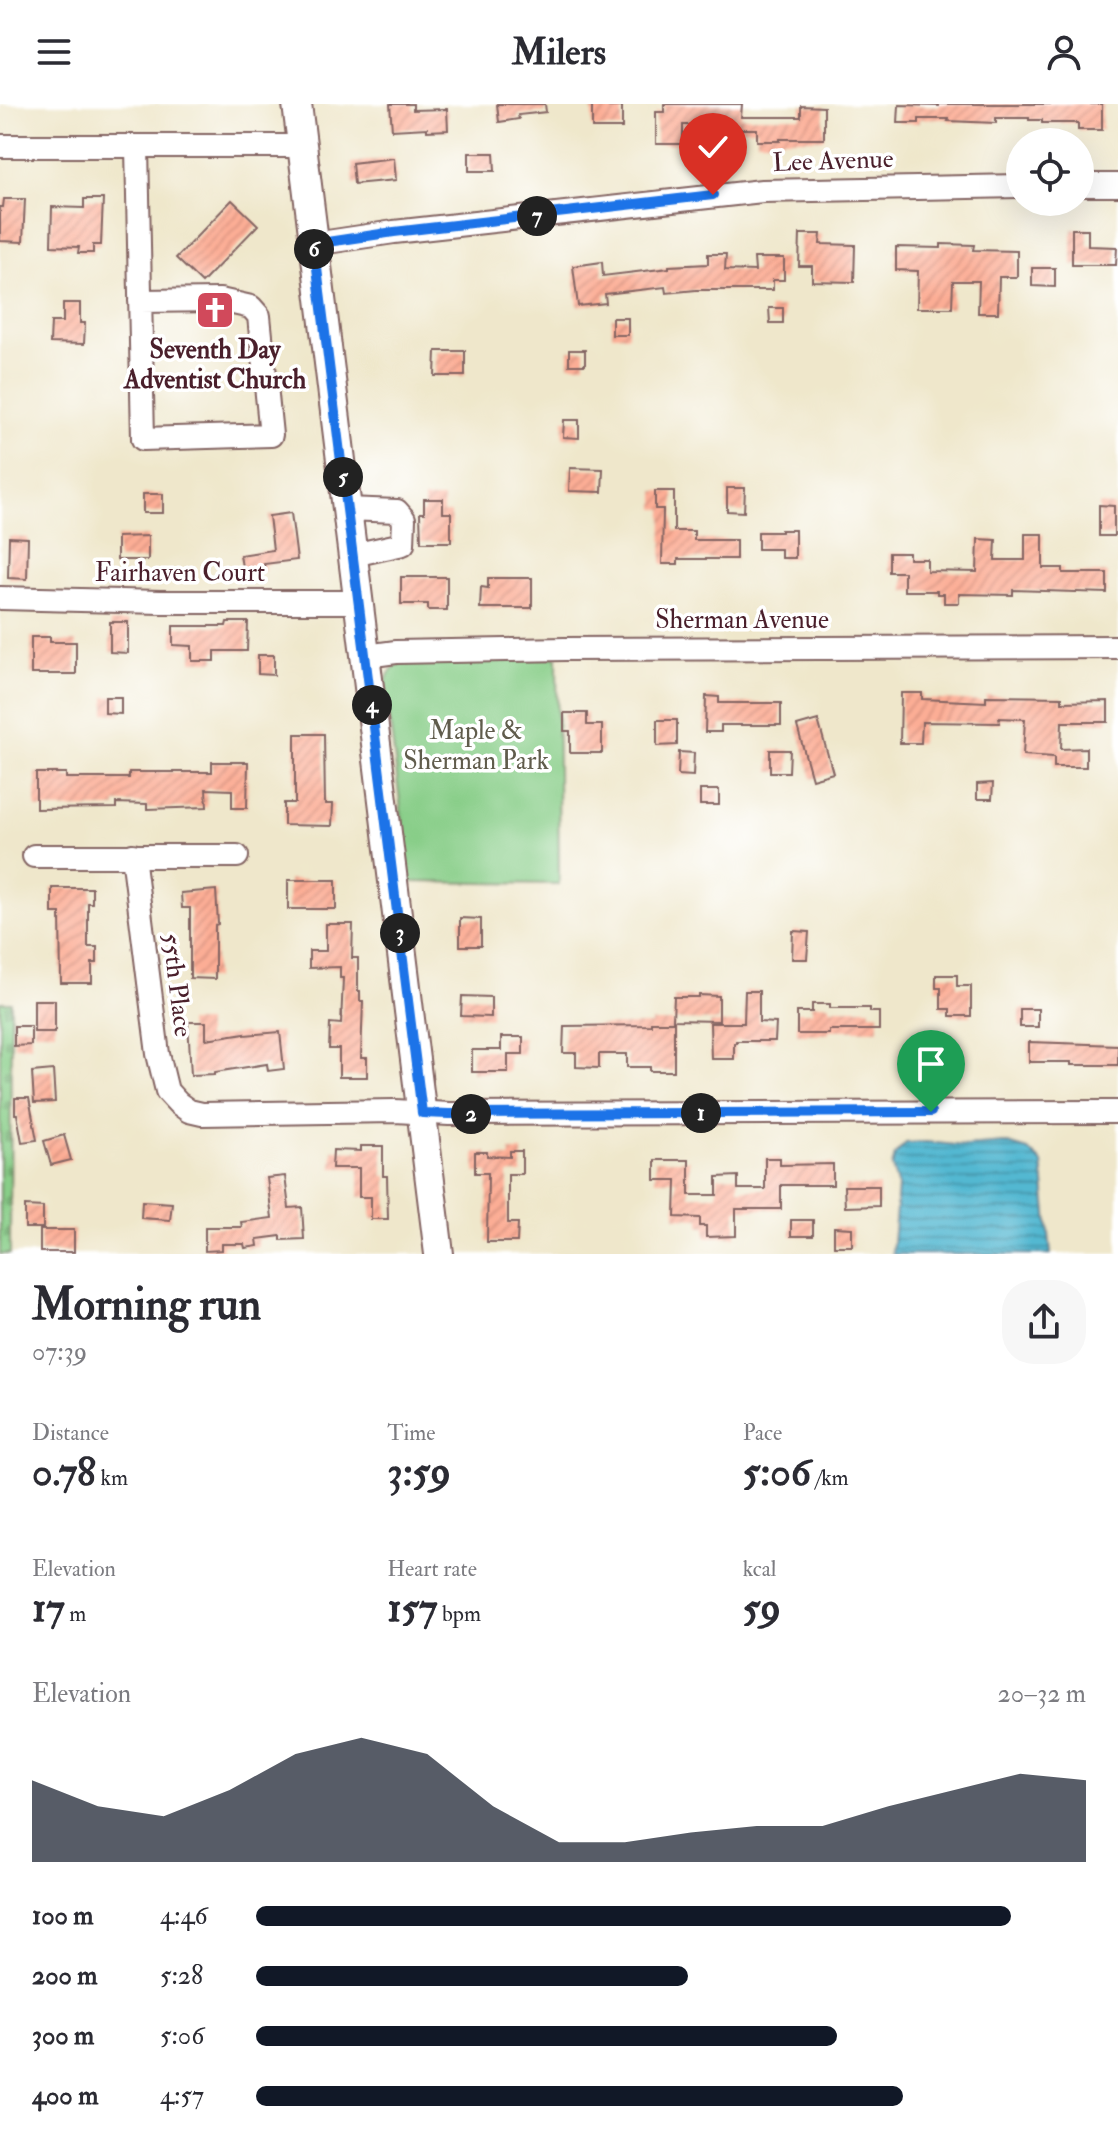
<!DOCTYPE html>
<meta charset="utf-8">
<style>
body{margin:0;font-family:"IM FELL Double Pica",serif;background:#f7f7f7;color:#2b2b33;height:100vh;display:flex;flex-direction:column;font-size:30px;white-space:nowrap}
*{box-sizing:border-box;margin:0}
p{font-size:26px;color:#7c7c81}
.icon{flex:none;width:44px;height:44px;fill:none;stroke:currentColor;stroke-width:2;stroke-linecap:round;stroke-linejoin:round}
.map{position:relative;height:1150px;overflow:hidden}
.side{display:flex;flex-direction:column;background:#fff;flex:1}
.side>*{flex:none}
.tools{position:absolute;left:1006px;top:24px;display:grid;gap:16px}
.tools a{display:grid;place-items:center;width:88px;height:88px;border-radius:50%;background:#fff;box-shadow:0 8px 32px #0002;font-size:40px}
.pin{position:absolute;display:grid;place-items:center;width:68px;height:68px;color:#fff;margin:-82px -34px;border-radius:50% 50% 50% 0;rotate:-45deg;box-shadow:0 0 8px #0007}
.pin .icon{rotate:45deg}
.km{position:absolute;width:40px;height:40px;margin:-20px;border-radius:50%;background:#222;color:#fff;font-size:22px;line-height:40px;text-align:center}
.round{display:grid;place-items:center;flex:none;width:84px;height:84px;border-radius:32px;background:#f7f7f7}
.overview{display:flex;align-items:center;justify-content:space-between;height:136px;padding:0 32px}
h1{font-size:44px;font-weight:700;line-height:60px}
.stats{display:grid;grid-template-columns:repeat(3,1fr);gap:12px;height:136px;padding:8px 32px}
.stats div{display:grid;align-content:center}
.stats b{font-size:40px;font-weight:700}
.stats small{font-size:22px;font-weight:400}
.stats p{font-size:22px}
.chart{height:224px;padding:16px 32px}
.chart p{display:flex;justify-content:space-between}
.chart svg{width:100%;height:144px;margin-top:8px;fill:#111827;opacity:.7}
ul{padding:0 32px;list-style:none;font-size:26px}
li{display:grid;grid-template-columns:128px 96px 1fr;align-items:center;height:60px}
li i{height:20px;border-radius:10px;background:#111827}
header{display:flex;justify-content:space-between;align-items:center;height:104px;padding:0 32px;background:#fff;font-size:36px;font-weight:700}
.map>svg:first-child{display:block}
</style>
<header><svg class="icon" aria-label="menu" viewBox="0 0 24 24"><path d="M4 6h16M4 12h16M4 18h16"/></svg>Milers<svg class="icon" aria-label="person" viewBox="0 0 24 24"><circle cx="12" cy="8" r="4"/><path d="M4 21q1-7 8-7t8 7"/></svg></header>
<div class="map">
<svg width="1118" height="1150" viewBox="0 0 1118 1150">
<defs>
<pattern id="cemetery-stones" width="16" height="16" patternUnits="userSpaceOnUse" patternTransform="scale(2)"><rect width="16" height="16" fill="#88ce88"/><path d="M2 7V4a2 2 0 0 1 4 0v3zM10 15v-3a2 2 0 0 1 4 0v3z" fill="#77b076"/></pattern>
<pattern id="water-rules" width="6" height="5" patternUnits="userSpaceOnUse" patternTransform="scale(2)"><rect width="6" height="5" fill="#53b8d1"/><path d="M0 2.5h6" fill="none" stroke="#4795aa"/></pattern>
<pattern id="building-hatch" width="6" height="6" patternUnits="userSpaceOnUse" patternTransform="scale(2)"><rect width="6" height="6" fill="#fcad95"/><path d="M-1 1l2-2M0 6l6-6M5 7l2-2" fill="none" stroke="#da9481"/></pattern>
</defs>
<rect width="100%" height="100%" fill="#fff"/>
<filter id="ink" filterUnits="userSpaceOnUse"><feTurbulence type="fractalNoise" baseFrequency=".0125" numOctaves="2"/><feDisplacementMap in="SourceGraphic" scale="16" xChannelSelector="R" yChannelSelector="G"/><feConvolveMatrix kernelMatrix="1 2 1 2 8 2 1 2 1" color-interpolation-filters="sRGB"/></filter>
<filter id="wash" filterUnits="userSpaceOnUse"><feTurbulence type="fractalNoise" baseFrequency=".006" numOctaves="4" result="noise"/><feDisplacementMap in="SourceGraphic" scale="32" xChannelSelector="R" yChannelSelector="G"/><feGaussianBlur stdDeviation="1.8" result="paint"/><feColorMatrix in="noise" values="0 0 0 0 0 0 0 0 0 0 0 0 0 0 0 0 0 1.4 0 .05"/><feComposite in="paint" operator="in"/></filter>
<g filter="url(#wash)">
<rect width="100%" height="100%" fill="#efe7cb"/>
<!-- green -->
<path fill="#88ce88" stroke="#69765a" stroke-width="2" d="M557,553L559,780L410,778L386,586C385,571 391,562 406,557Z"/>
<!-- cemetery -->
<polygon fill="url(#cemetery-stones)" stroke="#69765a" stroke-width="2" points="0,898 11,898 10,1150 0,1150"/>
<!-- water -->
<polygon fill="url(#water-rules)" stroke="#4e6c7e" stroke-width="2" points="926,1038 965,1042 1005,1039 1028,1046 1042,1059 1051,1150 892,1150 898,1083 892,1063 895,1051 906,1039"/>
<g id="blocks">
<!-- building -->
<g fill="url(#building-hatch)">
<polygon points="390,0 413,0 413,6 447,5 448,26 427,27 427,24 392,26"/>
<polygon points="497,0 545,0 546,8 518,11 519,15 499,18"/>
<polygon points="592,0 609,0 609,3 622,3 622,24 592,24"/>
<polygon points="664,0 742,0 741,13 801,13 801,2 824,3 824,35 780,35 780,37 757,37 757,25 727,25 727,37 710,37 710,21 683,21 683,40 656,40 656,8 664,8"/>
<polygon points="939,0 1102,0 1102,26 1078,26 1078,19 1042,19 1042,16 1029,16 1029,14 996,14 996,19 948,17 949,15 919,15 919,19 898,19 899,1 939,2"/>
<polygon points="469,49 494,49 495,67 469,67"/>
<polygon points="394,54 396,76 354,80 352,59"/>
<polygon points="4,95 25,95 23,138 0,137 0,103 3,103"/>
<polygon points="84,95 103,95 101,141 93,141 93,149 78,149 79,143 51,142 52,103 84,104"/>
<polygon points="232,96 258,121 202,179 176,154"/>
<polygon points="1072,125 1088,125 1088,142 1117,143 1116,161 1072,161"/>
<polygon points="800,130 821,130 820,140 855,141 854,178 812,177 812,162 799,162"/>
<polygon points="941,140 974,141 973,146 1017,147 1017,173 999,173 998,209 978,209 979,177 953,177 952,204 917,204 918,167 896,166 896,143 941,144"/>
<polygon points="708,150 726,150 725,166 755,167 754,154 784,154 784,176 773,176 773,186 696,186 666,189 665,183 605,190 606,199 578,202 573,162 602,158 603,172 669,164 669,162 708,160"/>
<polygon points="1032,164 1055,164 1055,183 1032,182"/>
<polygon points="63,199 80,199 80,219 85,219 84,240 50,239 51,218 63,218"/>
<polygon points="769,204 783,204 783,219 770,219"/>
<rect x="612" y="214" width="16" height="17"/>
<rect x="569" y="246" width="16" height="15"/>
<polygon points="436,247 465,247 465,272 435,272"/>
<polygon points="564,316 579,316 579,334 563,333"/>
<polygon points="570,364 603,365 602,388 569,387"/>
<polygon points="727,384 745,384 744,408 727,407"/>
<polygon points="655,387 674,387 674,427 694,427 694,436 736,436 736,455 678,455 678,460 662,460 663,405 655,405"/>
<rect x="143" y="390" width="20" height="19"/>
<polygon points="424,395 443,395 443,409 451,409 451,438 421,438 420,409 424,409"/>
<polygon points="1099,401 1114,402 1114,432 1099,432"/>
<polygon points="291,409 297,456 264,460 265,466 243,469 240,451 273,446 269,412"/>
<polygon points="781,426 795,426 795,454 781,454 781,445 758,445 758,428 781,428"/>
<polygon points="1025,430 1043,430 1043,464 1063,464 1063,469 1107,469 1107,489 1013,486 1013,491 959,490 959,499 944,499 944,490 937,490 937,487 904,487 904,468 889,468 889,449 909,449 909,455 927,455 927,467 977,468 978,435 996,436 995,456 1025,456"/>
<polygon points="148,432 148,456 117,456 117,433"/>
<polygon points="9,433 28,434 27,475 8,474"/>
<polygon points="401,473 447,473 447,506 428,506 428,500 401,500"/>
<polygon points="488,474 532,474 532,504 480,504 481,483 488,484"/>
<polygon points="110,518 128,518 128,549 110,548"/>
<polygon points="227,518 248,518 247,547 215,547 215,557 192,557 192,542 173,541 173,522 226,522"/>
<polygon points="31,533 50,533 50,538 76,538 76,570 31,570"/>
<polygon points="258,551 274,551 274,571 258,570"/>
<polygon points="901,589 922,589 922,595 986,598 986,592 1062,593 1062,598 1108,597 1108,618 1062,618 1061,645 1086,644 1086,663 1054,663 1054,653 1023,651 1025,615 999,614 1000,619 922,618 921,639 900,639"/>
<polygon points="706,592 719,593 719,599 781,599 781,621 721,621 721,628 705,628"/>
<polygon points="105,593 121,593 121,610 105,609"/>
<polygon points="564,609 587,609 587,621 602,621 602,649 570,649 570,627 564,627"/>
<polygon points="657,616 677,616 677,641 657,642"/>
<polygon points="818,616 833,669 812,675 797,622"/>
<polygon points="295,630 324,630 325,700 333,700 332,722 284,721 284,699 295,699"/>
<polygon points="770,646 790,646 789,668 770,668"/>
<polygon points="679,648 694,649 693,672 678,671"/>
<polygon points="212,658 248,658 247,704 232,704 232,686 206,685 207,703 147,705 147,700 116,699 116,704 36,705 36,669 66,669 66,674 129,674 129,668 212,668"/>
<polygon points="993,679 992,695 977,695 977,680"/>
<rect x="700" y="686" width="19" height="15"/>
<rect x="288" y="776" width="48" height="29"/>
<polygon points="52,784 92,784 92,799 88,799 88,843 97,843 97,859 92,859 92,879 61,879 60,809 52,809"/>
<polygon points="216,786 218,820 215,821 215,875 190,874 190,804 182,804 181,789"/>
<polygon points="460,814 481,815 481,842 460,842"/>
<polygon points="326,820 353,820 352,854 358,854 358,887 360,887 360,897 363,897 361,954 367,954 367,973 339,973 339,945 329,945 330,919 341,920 343,874 340,874 340,863 309,864 309,847 326,847"/>
<polygon points="793,827 809,828 807,855 792,855"/>
<polygon points="936,871 957,871 957,882 971,882 971,912 950,912 950,905 941,905 941,884 936,884"/>
<polygon points="745,887 759,887 759,918 776,919 775,937 736,937 736,939 734,939 734,955 711,955 710,919 744,919"/>
<polygon points="699,891 719,892 719,917 673,916 674,893 699,893"/>
<polygon points="462,892 491,893 491,913 461,912"/>
<rect x="34" y="896" width="21" height="32"/>
<polygon points="812,900 830,900 830,904 870,904 870,908 879,908 879,926 829,926 829,930 797,930 797,908 812,908"/>
<rect x="1020" y="905" width="18" height="18"/>
<polygon points="188,918 206,918 206,935 245,929 245,931 280,928 284,965 268,967 267,960 215,968 215,970 191,971"/>
<polygon points="651,918 674,918 674,967 650,967 650,963 627,963 627,950 599,950 599,964 576,963 576,949 563,949 564,922 651,921"/>
<polygon points="14,922 31,922 31,941 14,942"/>
<polygon points="501,933 523,933 523,950 508,950 508,968 472,968 472,946 501,946"/>
<polygon points="1029,938 1118,941 1118,961 1071,961 1071,958 1029,958"/>
<polygon points="53,966 55,998 34,999 32,968"/>
<polygon points="15,994 29,994 37,1036 22,1038 17,1010 15,1010"/>
<polygon points="64,1031 71,1056 51,1061 44,1037"/>
<polygon points="361,1042 383,1042 383,1072 387,1072 388,1115 371,1115 371,1093 359,1093 359,1064 332,1064 333,1046 361,1047"/>
<polygon points="510,1047 522,1047 522,1070 508,1070 508,1119 518,1119 517,1138 487,1138 488,1069 475,1069 475,1048 487,1048 487,1052 510,1053"/>
<polygon points="765,1054 780,1054 780,1061 833,1060 833,1081 781,1081 781,1105 736,1105 736,1132 706,1133 706,1122 700,1122 700,1114 675,1113 676,1076 655,1076 655,1056 689,1056 689,1091 717,1091 717,1073 738,1072 738,1085 765,1085"/>
<polygon points="285,1072 289,1104 302,1103 304,1135 281,1136 281,1132 257,1135 258,1142 245,1144 244,1140 222,1140 222,1146 205,1147 205,1123 242,1123 241,1118 272,1114 267,1074"/>
<polygon points="844,1082 879,1082 879,1102 845,1103"/>
<polygon points="142,1097 172,1099 170,1116 141,1114"/>
<polygon points="25,1102 43,1103 43,1124 25,1124"/>
<rect x="791" y="1116" width="22" height="16"/>
<polygon points="834,1123 852,1124 852,1142 834,1142"/>
<rect x="40" y="1126" width="34" height="22"/>
</g>
</g>
</g>
<g filter="url(#ink)">
<use href="#blocks" fill-opacity="0" stroke="#846563" stroke-width="2"/>
<g fill="none" stroke-linecap="round" stroke-linejoin="round">
<!-- minor casing -->
<g stroke="#846563" stroke-width="26">
<g id="minor">
<polyline points="0,42 302,42"/>
<polyline points="137,43 143,335 271,331 259,212 251,203 220,196 140,197"/>
<polyline points="1080,81 1118,81"/>
<polyline points="314,140 394,128 762,87 1020,82"/>
<polyline points="347,405 397,407 404,415 403,440 353,451"/>
<polyline points="0,494 161,498 359,498"/>
<polyline points="366,552 396,548 565,545 1118,543"/>
<polyline points="133,751 158,950 167,987 178,999 189,1007 202,1010 395,1007 449,1010 1118,1008"/>
<polyline points="34,752 237,752"/>
</g>
</g>
<!-- major casing -->
<g stroke="#846563" stroke-width="32">
<polyline id="major" points="297,0 439,1150"/>
</g>
<!-- minor -->
<use href="#minor" stroke="#fff" stroke-width="22"/>
<!-- major -->
<use href="#major" stroke="#fff" stroke-width="28"/>
</g>
</g>
<g fill="none" stroke-linecap="round" stroke-linejoin="round" filter="url(#ink)">
<!-- route casing -->
<g stroke="#fff" stroke-width="16">
<polyline id="route" points="713,91 394,128 314,140 422,1009 449,1010 931,1008"/>
</g>
<!-- route -->
<use href="#route" stroke="#1a73e8" stroke-width="10"/>
</g>
<!-- icons -->
<defs>
<g id="church-square" transform="scale(2)"><rect x="-9" y="-9" width="18" height="18" rx="4" fill="#d1495b" stroke="#fff"/><path d="M-1.2-6h2.4v3.5h3.3v2.4h-3.3V6h-2.4V-.1h-3.3v-2.4h3.3Z" fill="#fff"/></g>
</defs>
<g fill-rule="evenodd">
<use href="#church-square" x="215" y="206"/>
</g>
<g text-anchor="middle" dominant-baseline="central" stroke-width="7" stroke-linejoin="round" paint-order="stroke">
<!-- street labels -->
<g font-size="26" fill="#4a1f2b" stroke="#fff">
<text transform="translate(833 57) rotate(-2)">Lee Avenue</text>
<text x="180" y="469">Fairhaven Court</text>
<text x="742" y="516">Sherman Avenue</text>
<text transform="translate(177 881) rotate(83)">55th Place</text>
</g>
<!-- poi labels -->
<g font-size="26" font-weight="bold" fill="#4a1f2b" stroke="#fff">
<text x="215" y="246">Seventh Day<tspan x="215" dy="30">Adventist Church</tspan></text>
</g>
<!-- park labels -->
<g font-size="26" fill="#605c4c" stroke="#fff">
<text x="476" y="627">Maple &amp;<tspan x="476" dy="30">Sherman Park</tspan></text>
</g>
</g>
</svg>
<div class="tools">
<a><svg class="icon" aria-label="locate" viewBox="0 0 24 24"><circle cx="12" cy="12" r="6"/><path d="M12 2v4M12 18v4M2 12h4M18 12h4"/></svg></a>
</div>
<div class="pin" style="left:931px;top:1008px;background:#1e9e55"><svg class="icon" aria-label="arrive" viewBox="0 0 24 24"><path d="M6 21V4h12l-3 4 3 4H6"/></svg></div>
<div class="pin" style="left:713px;top:91px;background:#d93025"><svg class="icon" aria-label="check" viewBox="0 0 24 24"><path d="M5 12l5 5 9-10"/></svg></div>
<b class="km" style="left:701px;top:1009px">1</b>
<b class="km" style="left:471px;top:1010px">2</b>
<b class="km" style="left:400px;top:829px">3</b>
<b class="km" style="left:372px;top:601px">4</b>
<b class="km" style="left:343px;top:373px">5</b>
<b class="km" style="left:314px;top:145px">6</b>
<b class="km" style="left:537px;top:112px">7</b>
</div>
<section class="side">
<div class="overview"><div><h1>Morning run</h1><p>07:39</p></div><a class="round"><svg class="icon" aria-label="share" viewBox="0 0 24 24"><path d="M12 15V3M7 8l5-5 5 5M5 13v7h14v-7"/></svg></a></div>
<div class="stats">
<div><p>Distance</p><b>0.78<small> km</small></b></div>
<div><p>Time</p><b>3:59</b></div>
<div><p>Pace</p><b>5:06<small> /km</small></b></div>
</div>
<div class="stats">
<div><p>Elevation</p><b>17<small> m</small></b></div>
<div><p>Heart rate</p><b>157<small> bpm</small></b></div>
<div><p>kcal</p><b>59</b></div>
</div>
<div class="chart"><p><span>Elevation</span>20–32 m</p>
<svg viewBox="0 0 160 44" preserveAspectRatio="none"><path d="M0 44V19L10 27L20 30L30 22L40 11L50 6L60 11L70 27L80 38L90 38L100 35L110 33L120 33L130 27L140 22L150 17L160 19V44z"/></svg>
</div>
<ul>
<li><b>100 m</b>4:46<i style="width:91%"></i></li>
<li><b>200 m</b>5:28<i style="width:52%"></i></li>
<li><b>300 m</b>5:06<i style="width:70%"></i></li>
<li><b>400 m</b>4:57<i style="width:78%"></i></li>
</ul>
</section>
